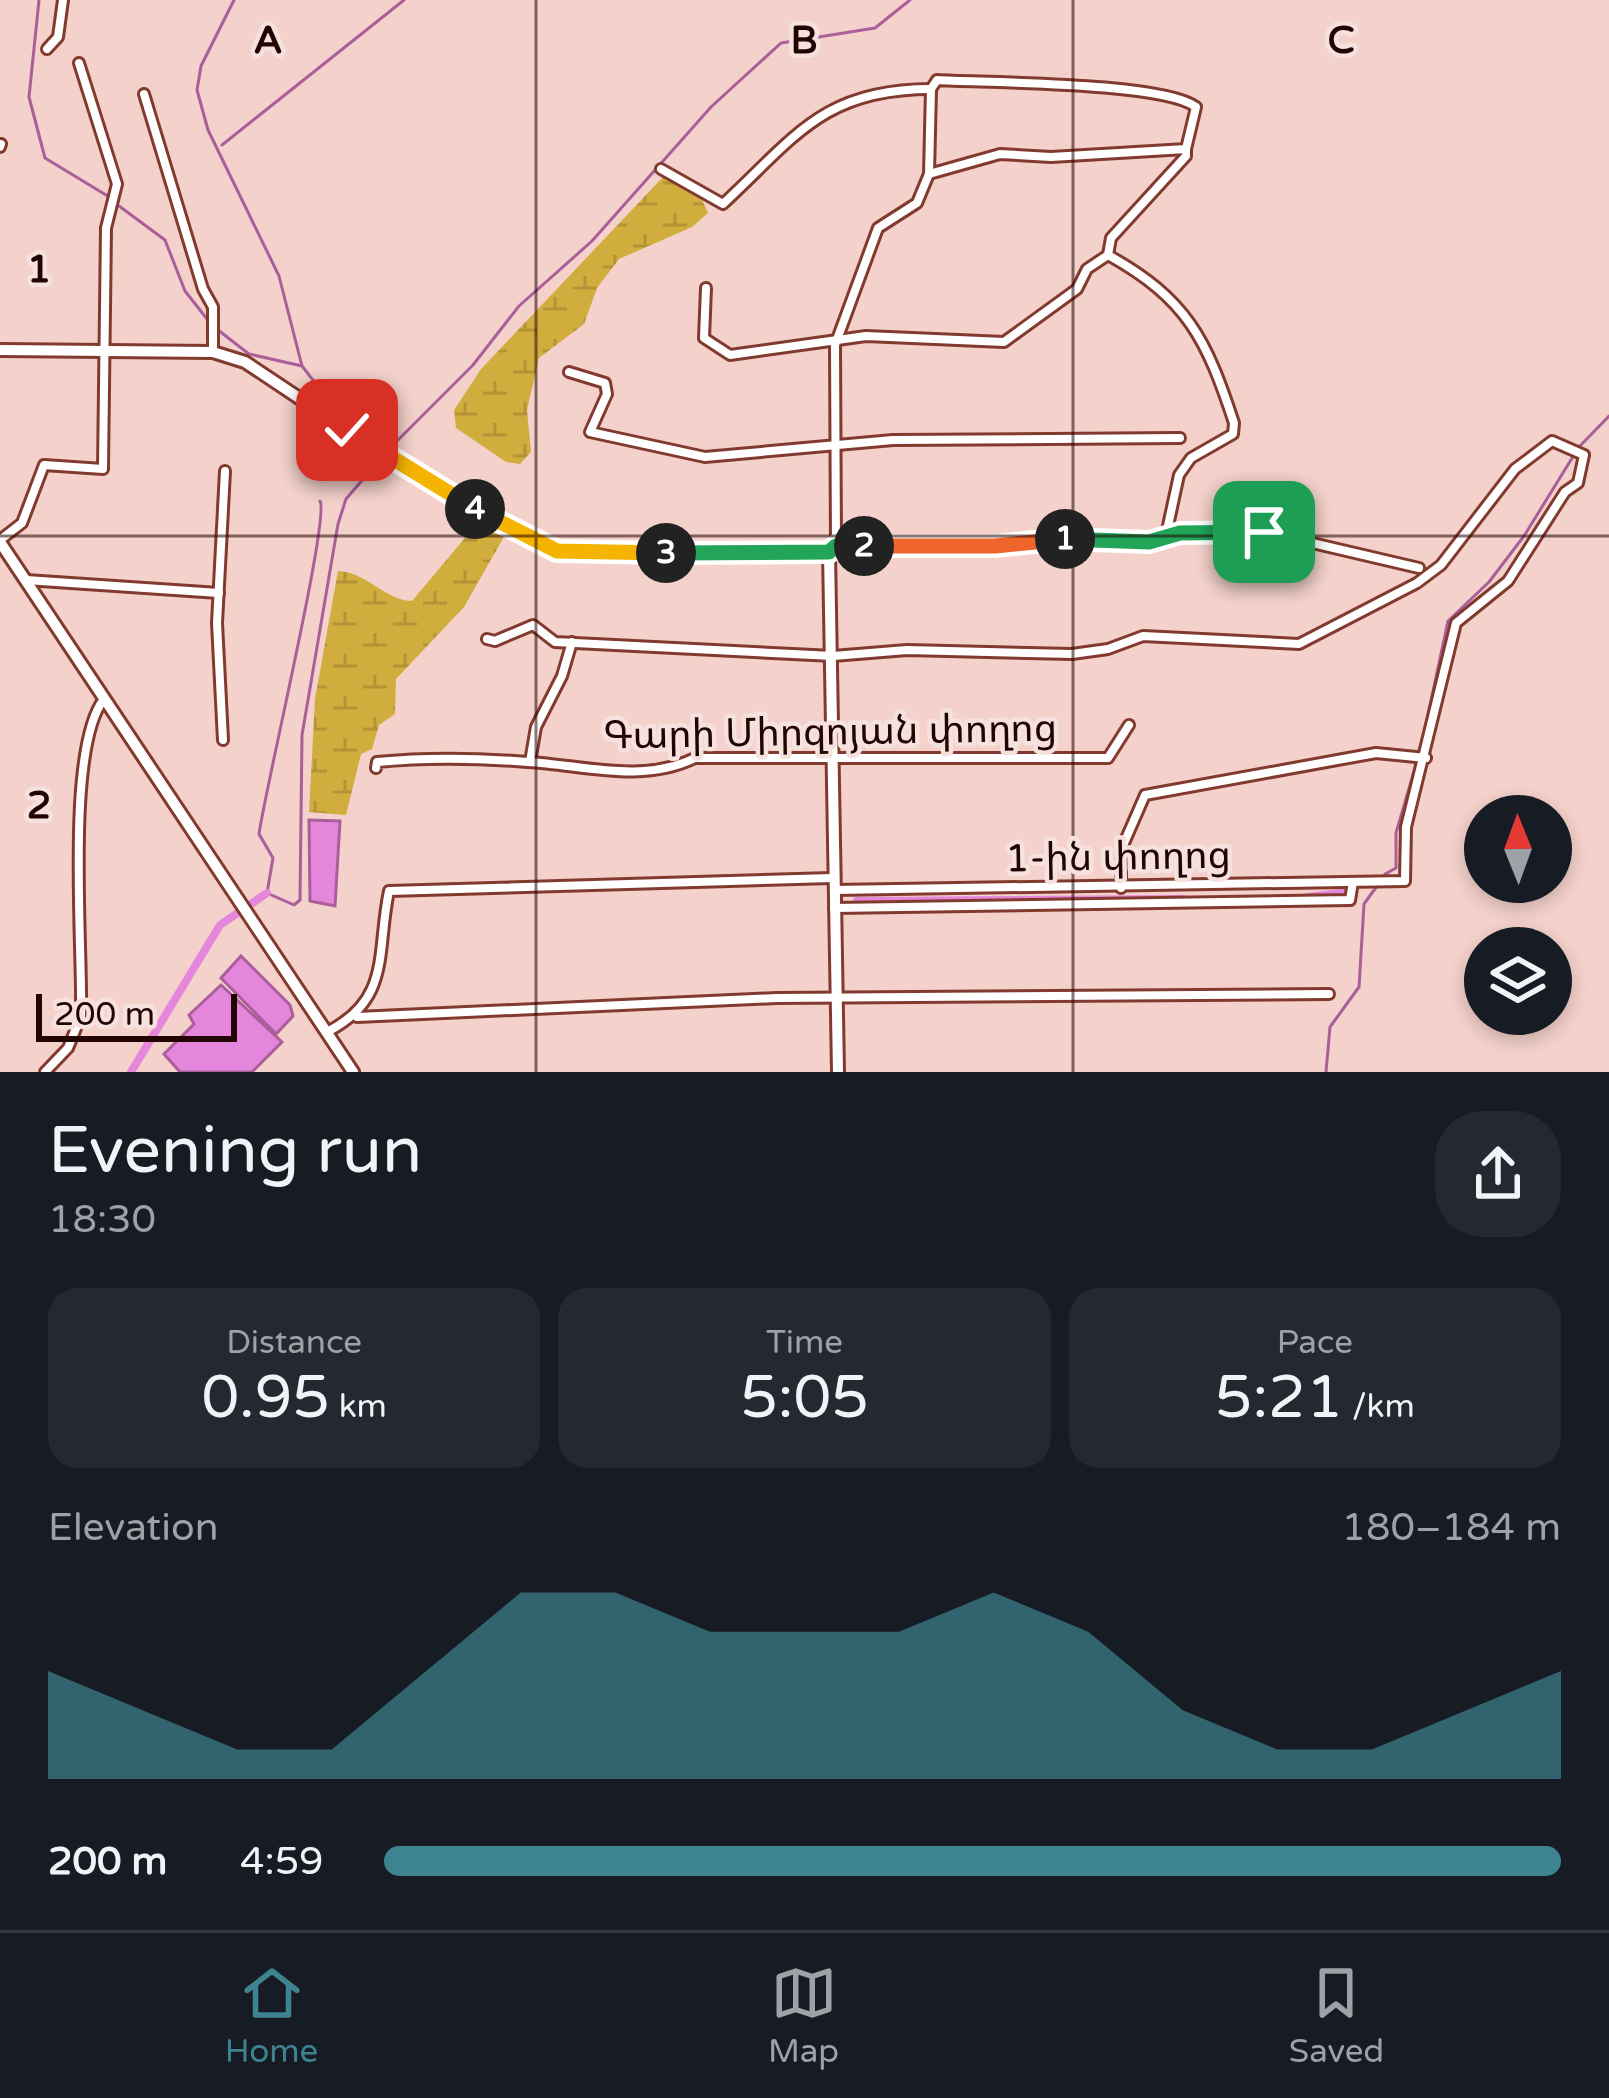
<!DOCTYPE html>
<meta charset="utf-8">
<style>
body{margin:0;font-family:"Varela Round","Noto Sans Armenian",sans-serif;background:#242831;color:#f1f3f6;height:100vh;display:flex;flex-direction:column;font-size:45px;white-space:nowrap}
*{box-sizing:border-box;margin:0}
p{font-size:39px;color:#9ea1a6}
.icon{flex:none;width:66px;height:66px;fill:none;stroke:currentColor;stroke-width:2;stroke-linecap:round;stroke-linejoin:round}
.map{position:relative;height:1072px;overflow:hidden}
.details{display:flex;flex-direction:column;background:#171b24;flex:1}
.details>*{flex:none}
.needle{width:78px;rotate:359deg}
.controls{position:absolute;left:1464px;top:795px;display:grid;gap:24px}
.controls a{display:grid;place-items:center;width:108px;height:108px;border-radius:50%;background:#171b24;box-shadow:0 6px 18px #0003;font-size:60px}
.scale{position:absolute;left:36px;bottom:30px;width:201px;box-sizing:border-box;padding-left:12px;border:6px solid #220503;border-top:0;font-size:33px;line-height:42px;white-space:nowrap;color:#220503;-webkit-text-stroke:9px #f5e2df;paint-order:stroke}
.pin{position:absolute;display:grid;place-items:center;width:102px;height:102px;color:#fff;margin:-51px;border-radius:24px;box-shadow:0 6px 18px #0006}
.km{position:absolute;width:60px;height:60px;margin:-30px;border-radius:50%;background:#222;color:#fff;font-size:33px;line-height:60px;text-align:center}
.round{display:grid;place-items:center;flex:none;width:126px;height:126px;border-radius:48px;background:#242831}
.head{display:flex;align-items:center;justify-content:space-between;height:204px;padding:0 48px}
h1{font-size:66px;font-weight:600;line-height:90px}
.metrics{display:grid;grid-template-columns:repeat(3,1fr);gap:18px;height:204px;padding:12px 48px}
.metrics div{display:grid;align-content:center;border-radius:30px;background:#242831;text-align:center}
.metrics b{font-size:60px;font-weight:600}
.metrics small{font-size:33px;font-weight:400}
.metrics p{font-size:33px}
.chart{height:336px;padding:24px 48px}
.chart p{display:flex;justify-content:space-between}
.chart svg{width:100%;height:216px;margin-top:12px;fill:#3e8390;opacity:.7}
ul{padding:0 48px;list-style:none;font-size:39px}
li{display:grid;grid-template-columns:192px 144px 1fr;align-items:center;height:90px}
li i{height:30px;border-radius:15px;background:#3e8390}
.dock{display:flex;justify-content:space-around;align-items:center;height:168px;border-top:3px solid #363941;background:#171b24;font-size:33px;color:#9ea1a6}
.dock a{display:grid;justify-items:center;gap:6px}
.dock .on{color:#3e8390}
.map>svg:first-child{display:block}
</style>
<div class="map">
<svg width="1609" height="1072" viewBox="0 0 1609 1072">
<defs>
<pattern id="wetland-marsh" width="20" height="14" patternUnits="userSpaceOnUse" patternTransform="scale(3)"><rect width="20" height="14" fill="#d1ad3e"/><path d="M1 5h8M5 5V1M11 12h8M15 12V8" fill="none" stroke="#b39335"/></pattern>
</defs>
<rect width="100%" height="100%" fill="#f4d1ca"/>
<!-- wetland -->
<g fill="url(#wetland-marsh)">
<polygon points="664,176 699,193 708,213 692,227 619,259 597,288 584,324 539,358 527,410 531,452 520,464 506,462 456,428 454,410 481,369"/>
<path d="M480,520L505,535L464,607L396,679L395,714L379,725L372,749L361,754L346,815L309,812L315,699L338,571C367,572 384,600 412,601Z"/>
</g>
<!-- water -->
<g fill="#e486db" stroke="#aa5f9a" stroke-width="3">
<polygon points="309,820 340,821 335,906 310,901"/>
<polygon points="241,956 290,1005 293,1016 276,1034 221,978"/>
<polygon points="221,985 282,1042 252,1072 180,1072 164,1054 194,1024 189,1015"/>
</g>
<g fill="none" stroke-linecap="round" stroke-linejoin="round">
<!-- stream -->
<g stroke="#aa5f9a" stroke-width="3">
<polyline points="39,0 29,97 45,158 111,198"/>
<polyline points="234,0 201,66 197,90 208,130 279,276 302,366"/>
<polyline points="222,145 404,0"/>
<polyline points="119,206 165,240 185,291 211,324"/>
<polyline points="218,330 249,354 302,366 345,421"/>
<polyline points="353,441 366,471"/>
<polyline points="1579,447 1609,416"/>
<polyline points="389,449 473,365 519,306 592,241 711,107 781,43 875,28 910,0"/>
<path d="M320,501C330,518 265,789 259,834L273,858L267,893L294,905L300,900L302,735L338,524L346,499L383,456"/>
<polyline points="1420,752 1448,621 1489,582 1524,536 1574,455"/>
<polyline points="1385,874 1396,868 1396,833 1417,761"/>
<polyline points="1326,1072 1330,1027 1359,987 1364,904 1377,886"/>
</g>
<!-- canal -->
<g stroke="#e486db" stroke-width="8">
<polyline points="1307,897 1351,892"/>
<polyline points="857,901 1184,899"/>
<polyline points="131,1072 220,925 267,893"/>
</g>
<!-- minor casing -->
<g stroke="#833a2e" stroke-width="14">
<g id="minor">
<polyline points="47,49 58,37 63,0"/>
<polyline points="144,94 203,289 213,307 213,352"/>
<polyline points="0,147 1,144"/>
<path d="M661,169L723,204C796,136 824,89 931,89"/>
<path d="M1108,255C1187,299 1206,338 1234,423L1233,434L1191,458L1179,475L1166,535"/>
<polyline points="1108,255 1111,238 1186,156 1186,149"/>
<polyline points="706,288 704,338 730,355 866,336 1004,342 1077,289 1087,269 1108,255"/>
<polyline points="569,372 605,383 607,394 590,432 705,457 893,440 1180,438"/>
<polyline points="0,540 22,523 44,465 103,469 106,228 117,184 79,63"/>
<path d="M836,546L835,345L878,228L917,203L929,174L931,89L937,80C988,83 1162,82 1196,107L1186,149L1051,157L1000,154L929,174"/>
<polyline points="834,547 995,546 1066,539 1149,542 1180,533 1265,532 1419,568"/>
<polyline points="26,580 219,593"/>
<polyline points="487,639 495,641 533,625 555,642 833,656 907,650 1072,654 1108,649 1143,636 1299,644 1417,583 1441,565 1515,469 1552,441 1584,455 1578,483 1565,492 1508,581 1456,623 1406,827 1405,881 834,890"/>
<polyline points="223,740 217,623 225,471"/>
<polyline points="530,762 536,727 562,676 572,642"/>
<path d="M376,768L377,762C427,757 478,758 528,762C584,765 641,784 695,758H1108L1129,725"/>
<polyline points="1121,888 1121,850 1145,795 1376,753 1426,758"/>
<polyline points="834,908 1350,900 1353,882"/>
<polyline points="357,1017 776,998 1329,994"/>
<path d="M327,1032C392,999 376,952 389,891L832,878"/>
<path d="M45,1072L68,1048L81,1016C83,947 65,749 104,699"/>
</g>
</g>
<!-- major casing -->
<g stroke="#833a2e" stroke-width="16">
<g id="major">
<polyline points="0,350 213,352 245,362 359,438 541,547 585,555 829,552 838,1072"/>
<polyline points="0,542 353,1072"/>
</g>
</g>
<!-- minor -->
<use href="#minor" stroke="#fff" stroke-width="8"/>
<!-- major -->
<use href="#major" stroke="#fff" stroke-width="10"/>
</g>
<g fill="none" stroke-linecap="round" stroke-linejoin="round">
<!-- split-1 casing -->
<g stroke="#fff" stroke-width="24">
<polyline id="split-1" points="1065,539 1149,542 1180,533 1264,532"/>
</g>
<!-- split-2 casing -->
<g stroke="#fff" stroke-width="24">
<polyline id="split-2" points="864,546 995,546 1065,539"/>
</g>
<!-- split-3 casing -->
<g stroke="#fff" stroke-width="24">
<polyline id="split-3" points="666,553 829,552 836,546 864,546"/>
</g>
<!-- split-4 casing -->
<g stroke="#fff" stroke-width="24">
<polyline id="split-4" points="475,509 557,551 666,553"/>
</g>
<!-- split-5 casing -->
<g stroke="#fff" stroke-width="24">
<polyline id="split-5" points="347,430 475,509"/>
</g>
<!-- split-1 -->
<use href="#split-1" stroke="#22a559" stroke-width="15"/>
<!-- split-2 -->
<use href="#split-2" stroke="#f0652b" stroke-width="15"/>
<!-- split-3 -->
<use href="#split-3" stroke="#22a559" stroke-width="15"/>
<!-- split-4 -->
<use href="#split-4" stroke="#f5b400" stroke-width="15"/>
<!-- split-5 -->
<use href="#split-5" stroke="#f5b400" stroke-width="15"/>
</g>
<!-- grid -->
<path fill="none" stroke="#220503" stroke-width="3" stroke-opacity="0.55" d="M536,0V1072M1073,0V1072M0,536H1609"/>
<g text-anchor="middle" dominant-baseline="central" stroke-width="9" stroke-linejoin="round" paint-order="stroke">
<!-- street labels -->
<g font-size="39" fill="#220503" stroke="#f5e2df">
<text transform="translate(830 732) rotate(-1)">Գարի Միրզոյան փողոց</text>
<text transform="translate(1118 857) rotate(-1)">1-ին փողոց</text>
</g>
</g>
<g font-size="39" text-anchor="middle" font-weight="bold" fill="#220503" stroke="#f5e2df" stroke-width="9" stroke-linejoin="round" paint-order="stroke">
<text x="268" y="53">A</text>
<text x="804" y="53">B</text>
<text x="1341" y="53">C</text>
<text x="39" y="282">1</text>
<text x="39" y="818">2</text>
</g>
</svg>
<div class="controls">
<a><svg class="needle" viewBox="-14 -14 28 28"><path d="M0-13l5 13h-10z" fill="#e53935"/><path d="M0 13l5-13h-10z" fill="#9ea1a6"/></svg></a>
<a><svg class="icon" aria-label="layers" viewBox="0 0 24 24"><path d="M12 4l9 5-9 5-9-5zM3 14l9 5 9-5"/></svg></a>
</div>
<div class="scale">200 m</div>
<div class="pin" style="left:1264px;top:532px;background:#1e9e55"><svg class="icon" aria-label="arrive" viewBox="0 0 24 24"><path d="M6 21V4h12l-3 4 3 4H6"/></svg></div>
<div class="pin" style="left:347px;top:430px;background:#d93025"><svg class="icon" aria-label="check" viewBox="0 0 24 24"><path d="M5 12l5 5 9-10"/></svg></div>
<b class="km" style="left:1065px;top:539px">1</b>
<b class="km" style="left:864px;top:546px">2</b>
<b class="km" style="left:666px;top:553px">3</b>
<b class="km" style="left:475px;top:509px">4</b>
</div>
<section class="details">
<div class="head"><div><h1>Evening run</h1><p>18:30</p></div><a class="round"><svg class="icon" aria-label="share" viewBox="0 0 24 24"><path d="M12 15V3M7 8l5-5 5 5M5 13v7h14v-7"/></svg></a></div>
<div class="metrics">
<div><p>Distance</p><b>0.95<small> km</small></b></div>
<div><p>Time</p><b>5:05</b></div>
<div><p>Pace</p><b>5:21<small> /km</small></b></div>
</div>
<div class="chart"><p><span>Elevation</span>180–184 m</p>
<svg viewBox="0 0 160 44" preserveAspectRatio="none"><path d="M0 44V22L10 30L20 38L30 38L40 22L50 6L60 6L70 14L80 14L90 14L100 6L110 14L120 30L130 38L140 38L150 30L160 22V44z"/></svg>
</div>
<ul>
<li><b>200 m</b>4:59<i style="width:100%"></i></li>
</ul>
</section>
<nav class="dock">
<a class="on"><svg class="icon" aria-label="home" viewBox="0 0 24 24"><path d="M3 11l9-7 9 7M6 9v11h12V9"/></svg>Home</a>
<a><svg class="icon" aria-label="map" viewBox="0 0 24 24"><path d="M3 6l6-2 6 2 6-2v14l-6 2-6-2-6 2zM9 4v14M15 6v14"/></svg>Map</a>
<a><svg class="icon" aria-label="saved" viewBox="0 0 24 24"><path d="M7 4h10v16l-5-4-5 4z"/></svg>Saved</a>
</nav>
